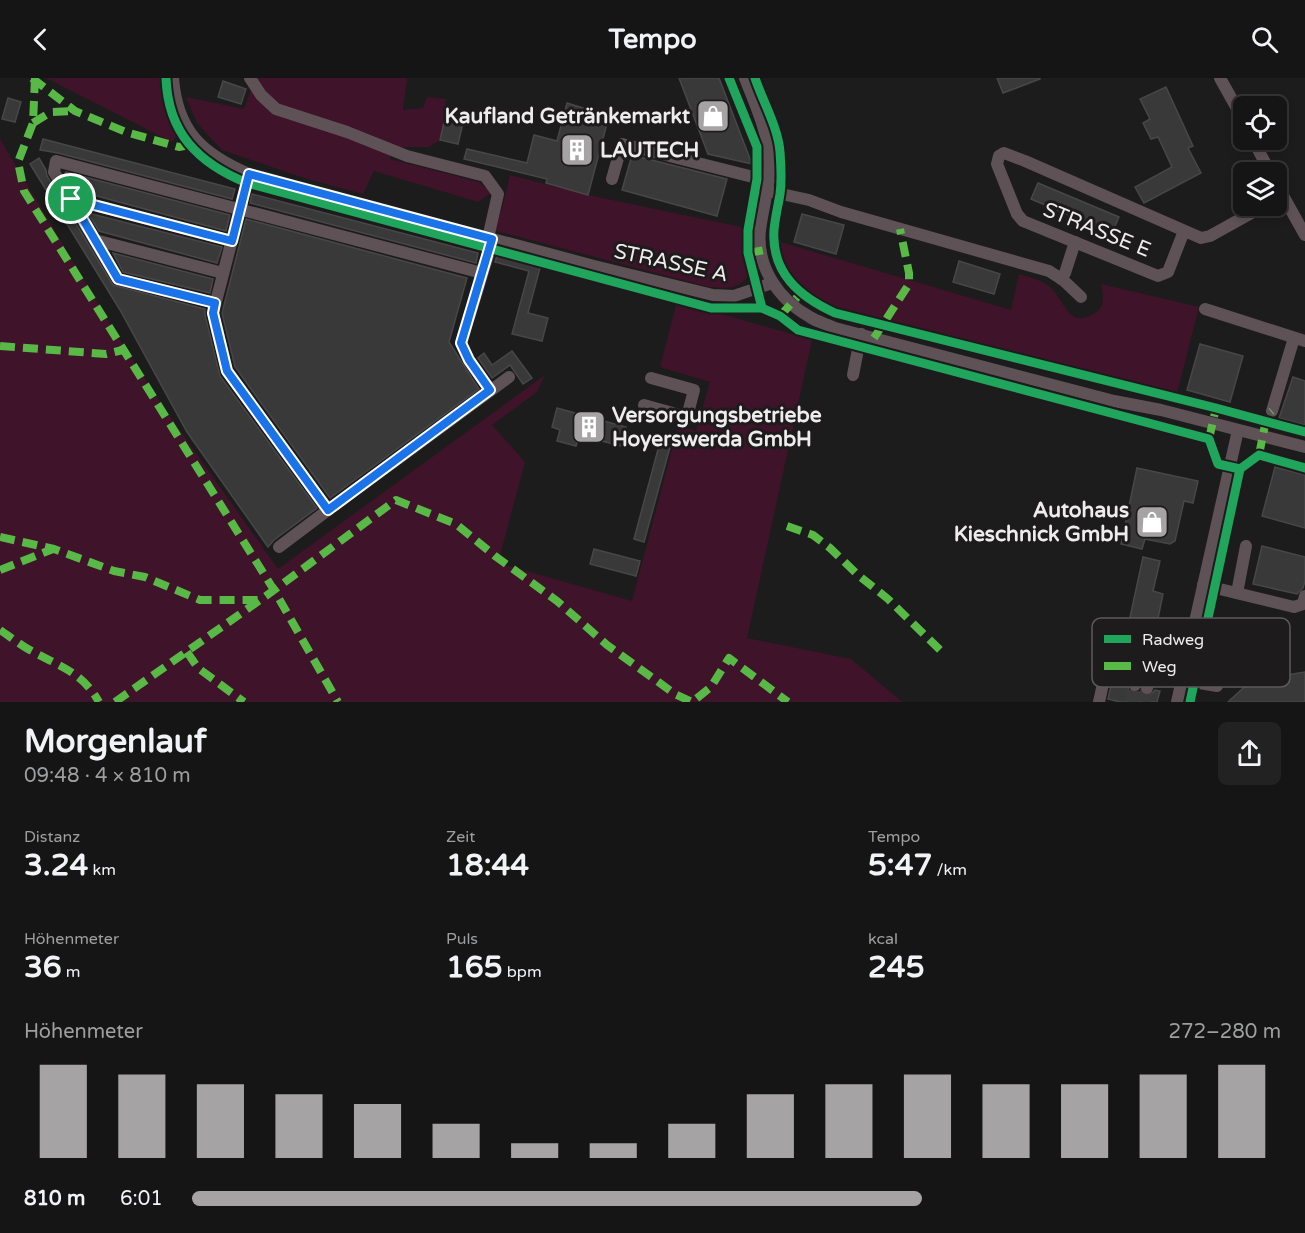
<!DOCTYPE html>
<html lang="de">
<meta charset="utf-8">
<style>
body{margin:0;font-family:"Varela Round",sans-serif;background:#232222;color:#f1f3f6;height:100vh;display:flex;flex-direction:column;font-size:22px;white-space:nowrap}
*{box-sizing:border-box;margin:0}
p{font-size:20px;color:#9e9fa0}
.icon{flex:none;width:33px;height:33px;fill:none;stroke:currentColor;stroke-width:2;stroke-linecap:round;stroke-linejoin:round}
.map{position:relative;height:624px;overflow:hidden}
.drawer{display:flex;flex-direction:column;background:#161515;flex:1}
.drawer>*{flex:none}
.tools{position:absolute;left:1233px;top:18px;display:grid;gap:12px}
.tools a{display:grid;place-items:center;width:54px;height:54px;border-radius:9px;background:#161515;box-shadow:0 3px 9px #0003,0 0 0 2px #353434;font-size:30px}
.pin{position:absolute;display:grid;place-items:center;width:51px;height:51px;color:#fff;margin:-26px;border:3px solid #fff;border-radius:50%;box-shadow:0 2px 6px #0007}
.round{display:grid;place-items:center;flex:none;width:63px;height:63px;border-radius:9px;background:#232222}
.overview{display:flex;align-items:center;justify-content:space-between;height:102px;padding:0 24px}
h1{font-size:33px;font-weight:800;line-height:45px}
.figures{display:grid;grid-template-columns:repeat(3,1fr);gap:9px;height:102px;padding:6px 24px}
.figures div{display:grid;align-content:center}
.figures b{font-size:30px;font-weight:800}
.figures small{font-size:16px;font-weight:400}
.figures p{font-size:16px}
.chart{height:168px;padding:12px 24px}
.chart p{display:flex;justify-content:space-between}
.chart svg{width:100%;height:108px;margin-top:6px;stroke:#a5a3a4;stroke-width:6}
ul{padding:0 24px;list-style:none;font-size:20px}
li{display:grid;grid-template-columns:96px 72px 1fr;align-items:center;height:45px}
li i{height:15px;border-radius:8px;background:#a5a3a4}
header{display:flex;justify-content:space-between;align-items:center;height:78px;padding:0 24px;background:#161515;font-size:27px;font-weight:800}
.map>svg:first-child{display:block}
</style>
<header><svg class="icon" aria-label="back" viewBox="0 0 24 24"><path d="M15 5l-7 7 7 7"/></svg>Tempo<svg class="icon" aria-label="search" viewBox="0 0 24 24"><circle cx="10" cy="10" r="6"/><path d="M15 15l6 6"/></svg></header>
<div class="map">
<svg width="1305" height="624" viewBox="0 0 1305 624">
<rect width="100%" height="100%" fill="#1d1c1c"/>
<!-- green -->
<g fill="#3f1329">
<polygon points="46,0 165,0 167,26 178,56 172,64"/>
<polygon points="249,0 407,0 403,32 423,30 427,19 446,21 445,40 440,62 429,69 390,69 390,81 479,104 491,115 478,124 374,93 363,116 304,100 222,72 197,45 186,19 244,31 252,8"/>
<polygon points="0,61 118,259 162,327 278,491 545,297 537,314 492,347 525,384 498,485 632,523 678,348 696,353 710,304 660,289 677,223 812,262 747,560 851,581 902,624 0,624"/>
<path d="M510,97L588,117L746,150V182L750,196C739,211 727,211 709,209L493,152L502,131Z"/>
<path d="M777,163L1011,232L1019,196C1028,199 1042,202 1050,209C1064,221 1069,253 1095,235C1106,229 1103,216 1101,206L1199,229L1177,315L1049,287L833,232C801,216 783,201 777,163Z"/>
</g>
<!-- building -->
<g fill="#3a3939" stroke="#484747" stroke-width="1.5">
<polygon points="679,0 719,0 752,86 708,76"/>
<polygon points="997,0 1040,0 1040,1 1003,15"/>
<polygon points="223,3 246,11 241,26 218,19"/>
<polygon points="1166,9 1193,68 1188,70 1201,95 1144,125 1135,109 1172,89 1158,59 1151,61 1143,45 1150,41 1140,21"/>
<polygon points="8,20 21,24 15,44 2,41"/>
<polygon points="567,25 609,38 588,117 546,105 547,101 464,81 467,71 527,85 534,57 557,63"/>
<polygon points="445,40 463,45 458,66 440,62"/>
<polygon points="43,61 235,111 232,121 58,75 40,72"/>
<polygon points="632,77 727,101 717,138 622,112"/>
<polygon points="39,80 46,92 47,98 113,207 205,231 205,237 220,298 317,430 274,462 268,469 187,354 120,232 30,86"/>
<polygon points="66,94 230,137 226,153 75,112 65,96"/>
<polygon points="1038,105 1119,139 1112,155 1031,121"/>
<polygon points="252,116 478,175 476,185 250,125"/>
<polygon points="88,135 222,169 217,185 99,153"/>
<polygon points="802,136 844,147 836,176 794,164"/>
<polygon points="246,141 467,200 449,264 479,311 330,420 235,289 222,235"/>
<polygon points="498,174 541,186 528,235 548,240 542,263 512,256 529,193 495,184"/>
<polygon points="113,175 213,201 210,215 123,194"/>
<polygon points="959,183 1000,196 994,216 953,204"/>
<polygon points="1200,266 1243,278 1230,324 1187,312"/>
<polygon points="512,273 532,300 523,306 510,287 492,300 478,280 484,275 492,287"/>
<polygon points="1293,299 1305,303 1305,347 1279,340"/>
<polygon points="557,330 626,349 621,368 579,357 576,368 557,363 560,352 552,349"/>
<polygon points="661,360 672,362 644,464 634,461"/>
<polygon points="1275,389 1305,397 1305,450 1262,438"/>
<polygon points="1137,390 1198,403 1193,425 1184,423 1175,463 1170,466 1145,461 1142,471 1121,466"/>
<polygon points="1262,468 1305,479 1305,503 1303,510 1297,516 1253,506"/>
<polygon points="594,471 640,483 636,498 590,486"/>
<polygon points="1143,479 1160,483 1153,513 1163,516 1156,550 1129,544"/>
<polygon points="1122,590 1130,592 1127,606 1129,613 1134,615 1140,614 1144,618 1149,618 1155,612 1160,613 1157,624 1120,624 1108,621 1113,599 1119,597"/>
<polygon points="1280,591 1281,598 1305,594 1305,624 1228,624 1252,602 1268,599 1267,593"/>
</g>
<g fill="none" stroke-linecap="round" stroke-linejoin="round">
<!-- minor-tunnel -->
<g stroke="#3c3b3b" stroke-width="12" stroke-dasharray="12 6" stroke-linecap="butt">
<polyline points="1131,624 1135,607"/>
<polyline points="1144,624 1147,610"/>
</g>
<!-- minor -->
<g stroke="#5e5257" stroke-width="12">
<path d="M173,0C177,53 202,76 249,96L594,188L713,217L734,218L772,205"/>
<polyline points="250,0 261,17 276,31 347,54 407,78 485,98 498,116 488,160"/>
<path d="M745,0C755,26 767,51 769,79C771,104 763,128 760,152C756,189 779,222 810,239C817,244 827,246 835,250L1114,323L1161,332L1305,369"/>
<polyline points="1220,0 1244,43"/>
<polyline points="1253,62 1270,94"/>
<polyline points="249,96 213,235 227,293 328,432 509,299"/>
<polyline points="612,101 622,66 769,103"/>
<polyline points="1276,105 1305,157"/>
<polyline points="768,113 809,122 841,134 1049,193 1063,202 1081,219"/>
<polyline points="71,121 232,163"/>
<polyline points="1184,153 1168,194 1158,198 1023,143 1017,136 997,86 999,78 1004,75 1025,83 1201,160 1210,158 1264,128"/>
<polyline points="95,162 223,195"/>
<polyline points="1061,201 1065,195 1075,164"/>
<polyline points="215,225 118,201 54,94 56,83 482,195"/>
<polyline points="1205,231 1305,263"/>
<polyline points="853,297 861,256"/>
<polyline points="490,312 469,282 461,265 493,161"/>
<polyline points="644,327 687,339 694,312 651,300"/>
<polyline points="1272,333 1294,260"/>
<polyline points="279,469 328,432"/>
<polyline points="1203,507 1294,529 1303,526 1305,518"/>
<polyline points="1237,515 1246,468"/>
<polyline points="1182,602 1217,608"/>
<polyline points="1135,607 1137,596 1150,599"/>
<polyline points="1147,610 1150,599 1185,587"/>
<polyline points="1099,624 1106,592 1114,591"/>
<polyline points="1177,624 1238,352"/>
</g>
<!-- quiet -->
<g stroke="#58b947" stroke-width="8" stroke-dasharray="15 8" stroke-linecap="butt">
<polyline points="32,0 75,33 126,54 179,69 194,66"/>
<polyline points="35,0 33,45 18,84 24,113 274,512 338,624"/>
<polyline points="33,45 51,34 75,33"/>
<polyline points="748,175 776,170"/>
<polyline points="780,238 800,216"/>
<polyline points="874,260 909,206 909,195 900,151"/>
<polyline points="0,268 106,276 123,272"/>
<polyline points="1209,361 1216,330"/>
<polyline points="1259,377 1267,337 1272,333"/>
<polyline points="787,448 813,457 830,470 858,497 888,521 940,572"/>
<polyline points="0,459 54,471 114,493 145,499 200,522 259,522"/>
<polyline points="0,492 53,471"/>
<path d="M0,552C9,558 18,565 28,571C56,587 82,593 99,624"/>
<polyline points="187,574 198,590 244,624"/>
<polyline points="115,624 270,515 396,422 456,446 495,478 557,523 607,567 675,616 692,624 711,609 729,580 788,624"/>
</g>
<!-- cycleway casing -->
<g stroke="#1e1b1c" stroke-width="13">
<g id="cycleway">
<path d="M166,0C168,55 198,85 247,105L711,230H762L780,238L798,252L1209,361L1218,386L1240,391"/>
<polyline points="729,0 757,69 757,101 748,152 748,175 762,230"/>
<path d="M755,0C763,24 778,49 780,74C781,87 782,102 780,116C778,128 775,140 774,152C771,195 800,219 835,235L1216,330L1305,354"/>
<polyline points="1190,624 1240,391 1259,377 1305,390"/>
</g>
</g>
<!-- cycleway -->
<use href="#cycleway" stroke="#20a55d" stroke-width="9"/>
</g>
<g fill="none" stroke-linecap="round" stroke-linejoin="round">
<!-- route casing -->
<g stroke="#fff" stroke-width="12">
<polygon id="route" points="249,96 492,161 461,265 469,282 490,312 328,432 227,293 213,235 215,225 118,201 71,121 232,163"/>
</g>
<!-- route -->
<use href="#route" stroke="#1a73e8" stroke-width="8"/>
</g>
<!-- icons -->
<defs>
<g id="shop-square" transform="scale(1.725)"><rect x="-9" y="-9" width="18" height="18" rx="4" fill="#a5a3a4" stroke="#1e1b1c"/><path d="M-5-2.5h2.3a2.7 3.5 0 0 1 5.4 0H5L5.5 6h-11ZM-1.5-2.5h3a1.5 2.3 0 0 0-3 0Z" fill="#fff"/></g>
<g id="building-square" transform="scale(1.725)"><rect x="-9" y="-9" width="18" height="18" rx="4" fill="#a5a3a4" stroke="#1e1b1c"/><path d="M-4-6H4V6H1V3H-1V6H-4ZM-2.5-4.3h1.7v1.8h-1.7ZM.8-4.3h1.7v1.8H.8ZM-2.5-1h1.7V.8h-1.7ZM.8-1h1.7V.8H.8Z" fill="#fff"/></g>
</defs>
<g fill-rule="evenodd">
<use href="#shop-square" x="713" y="38"/>
<use href="#building-square" x="577" y="72"/>
<use href="#building-square" x="589" y="349"/>
<use href="#shop-square" x="1152" y="444"/>
</g>
<g text-anchor="middle" dominant-baseline="central" stroke-width="6" stroke-linejoin="round" paint-order="stroke">
<!-- poi labels -->
<g font-size="21" font-weight="bold" fill="#eeeced" stroke="#1e1b1c" text-anchor="end">
<text x="690" y="38">Kaufland Getränkemarkt</text>
<text x="600" y="72" text-anchor="start">LAUTECH</text>
<text x="612" y="337" text-anchor="start">Versorgungsbetriebe<tspan x="612" dy="24">Hoyerswerda GmbH</tspan></text>
<text x="1129" y="432">Autohaus<tspan x="1129" dy="24">Kieschnick GmbH</tspan></text>
</g>
<!-- street labels -->
<g font-size="21" fill="#eeeced" stroke="#1e1b1c">
<text transform="translate(1097 152) rotate(22)">STRASSE E</text>
<text transform="translate(671 185) rotate(12)">STRASSE A</text>
</g>
</g>
<!-- legend -->
<rect x="1092" y="540" width="198" height="69" rx="9" fill="#1e1b1c" stroke="#5c5a5b" stroke-width="1.5"/>
<rect x="1104" y="557" width="27" height="8" fill="#20a55d"/>
<rect x="1104" y="584" width="27" height="8" fill="#58b947"/>
<g font-size="16" fill="#eeeced">
<text x="1142" y="567">Radweg</text>
<text x="1142" y="594">Weg</text>
</g>
</svg>
<div class="tools">
<a><svg class="icon" aria-label="locate" viewBox="0 0 24 24"><circle cx="12" cy="12" r="6"/><path d="M12 2v4M12 18v4M2 12h4M18 12h4"/></svg></a>
<a><svg class="icon" aria-label="layers" viewBox="0 0 24 24"><path d="M12 4l9 5-9 5-9-5zM3 14l9 5 9-5"/></svg></a>
</div>
<div class="pin" style="left:71px;top:121px;background:#1e9e55"><svg class="icon" aria-label="arrive" viewBox="0 0 24 24"><path d="M6 21V4h12l-3 4 3 4H6"/></svg></div>
</div>
<section class="drawer">
<div class="overview"><div><h1>Morgenlauf</h1><p>09:48 · 4 × 810 m</p></div><a class="round"><svg class="icon" aria-label="share" viewBox="0 0 24 24"><path d="M12 15V3M7 8l5-5 5 5M5 13v7h14v-7"/></svg></a></div>
<div class="figures">
<div><p>Distanz</p><b>3.24<small> km</small></b></div>
<div><p>Zeit</p><b>18:44</b></div>
<div><p>Tempo</p><b>5:47<small> /km</small></b></div>
</div>
<div class="figures">
<div><p>Höhenmeter</p><b>36<small> m</small></b></div>
<div><p>Puls</p><b>165<small> bpm</small></b></div>
<div><p>kcal</p><b>245</b></div>
</div>
<div class="chart"><p><span>Höhenmeter</span>272–280 m</p>
<svg viewBox="0 0 160 44" preserveAspectRatio="none"><path d="M5 44V6M15 44V10M25 44V14M35 44V18M45 44V22M55 44V30M65 44V38M75 44V38M85 44V30M95 44V18M105 44V14M115 44V10M125 44V14M135 44V14M145 44V10M155 44V6"/></svg>
</div>
<ul>
<li><b>810 m</b>6:01<i style="width:67%"></i></li>
</ul>
</section>
